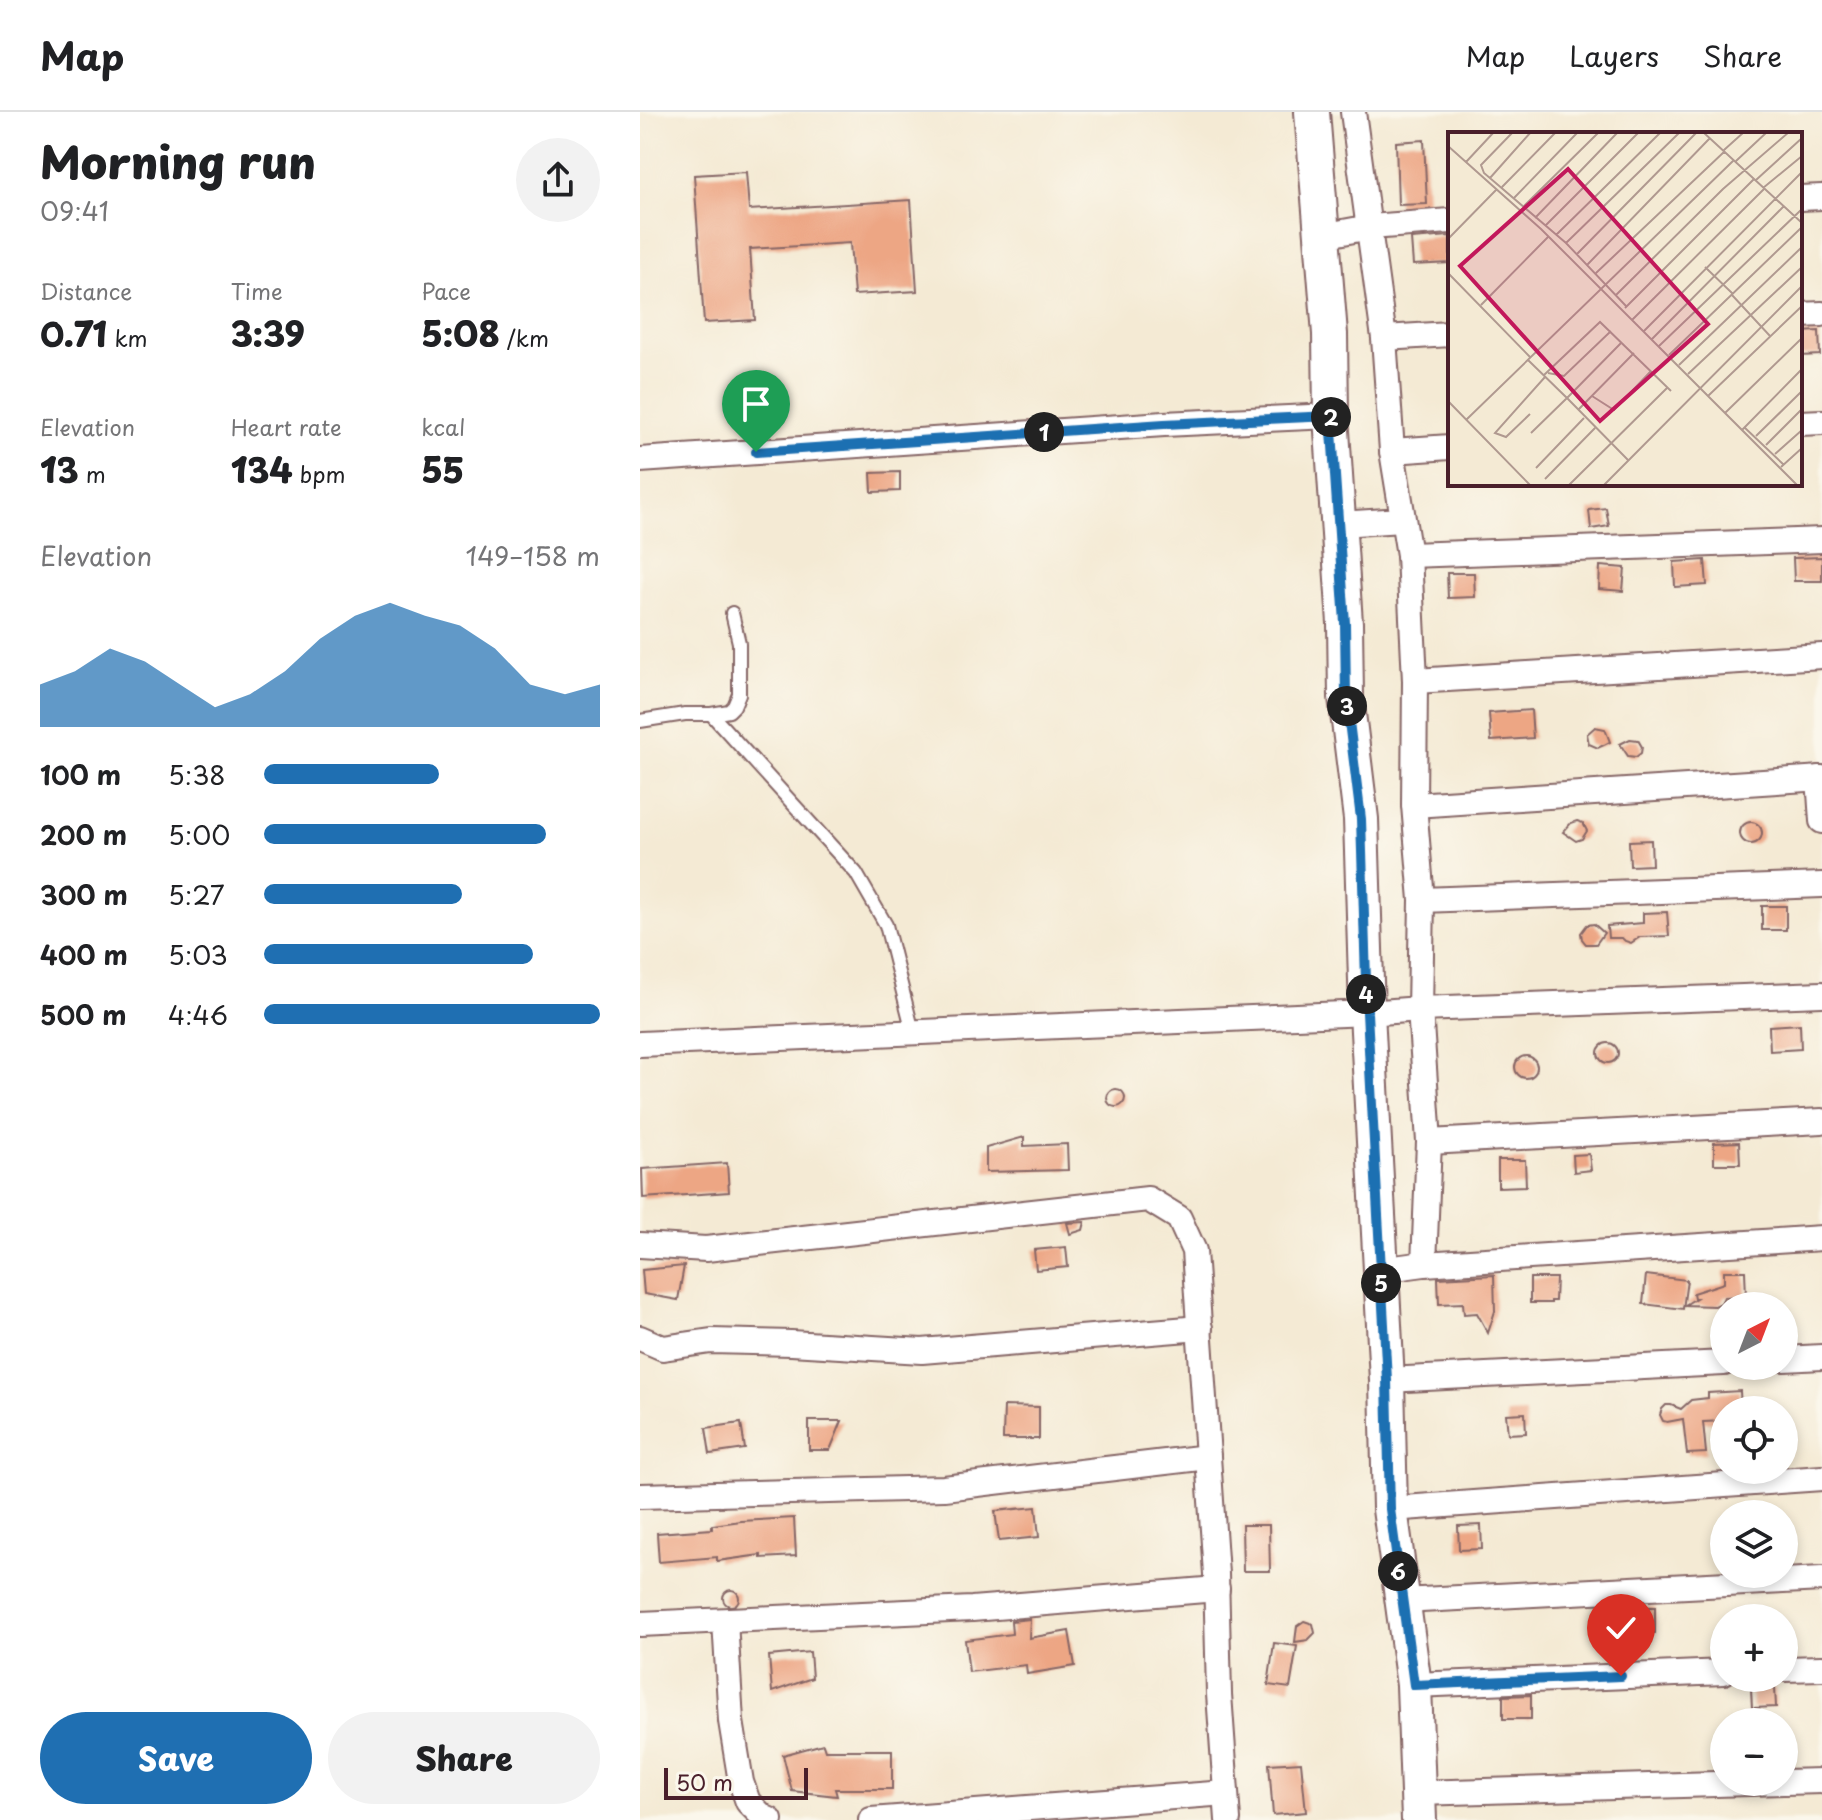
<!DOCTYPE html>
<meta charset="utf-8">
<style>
body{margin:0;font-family:"Playpen Sans",sans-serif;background:#f2f2f2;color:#202124;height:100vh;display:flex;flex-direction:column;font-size:30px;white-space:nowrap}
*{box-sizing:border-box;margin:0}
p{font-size:26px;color:#757577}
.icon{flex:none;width:44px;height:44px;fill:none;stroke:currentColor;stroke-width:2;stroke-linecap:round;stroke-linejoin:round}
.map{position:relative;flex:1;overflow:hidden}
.panel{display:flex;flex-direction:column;background:#fff;width:640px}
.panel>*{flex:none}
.needle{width:52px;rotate:42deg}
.controls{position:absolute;left:1070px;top:1180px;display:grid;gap:16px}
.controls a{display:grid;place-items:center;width:88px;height:88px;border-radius:50%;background:#fff;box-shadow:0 4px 12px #0003;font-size:40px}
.scale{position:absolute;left:24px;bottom:20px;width:144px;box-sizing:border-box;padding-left:8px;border:4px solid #4a1f2b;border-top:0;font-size:22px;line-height:28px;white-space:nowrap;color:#4a1f2b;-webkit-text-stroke:6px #fbf7ec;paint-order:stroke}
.pin{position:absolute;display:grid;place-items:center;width:68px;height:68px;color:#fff;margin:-82px -34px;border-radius:50% 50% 50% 0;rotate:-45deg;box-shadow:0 0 8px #0007}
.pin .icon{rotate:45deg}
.km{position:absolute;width:40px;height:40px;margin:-20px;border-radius:50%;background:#222;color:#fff;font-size:22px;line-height:40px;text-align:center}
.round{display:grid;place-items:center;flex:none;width:84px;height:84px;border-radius:42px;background:#f2f2f2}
.head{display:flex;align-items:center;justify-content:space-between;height:136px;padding:0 40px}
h1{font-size:44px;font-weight:800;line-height:60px}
.stats{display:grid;grid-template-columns:repeat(3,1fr);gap:12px;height:136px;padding:8px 40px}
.stats div{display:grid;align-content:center}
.stats b{font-size:34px;font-weight:800}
.stats small{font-size:22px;font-weight:400}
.stats p{font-size:22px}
.chart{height:224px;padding:16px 40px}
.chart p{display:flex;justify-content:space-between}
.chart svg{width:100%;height:144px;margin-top:8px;fill:#1f6fb2;opacity:.7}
.action{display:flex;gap:16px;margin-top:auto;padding:16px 40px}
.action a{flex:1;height:92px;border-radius:48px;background:#1f6fb2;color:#fff;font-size:32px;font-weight:800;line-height:92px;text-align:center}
.action a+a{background:#f2f2f2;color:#202124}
ul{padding:0 40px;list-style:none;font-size:26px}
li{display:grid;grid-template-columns:128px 96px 1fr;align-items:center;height:60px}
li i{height:20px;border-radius:10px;background:#1f6fb2}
header{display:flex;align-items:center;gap:48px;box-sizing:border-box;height:112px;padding:0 40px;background:#fff;border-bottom:2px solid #e0e0e0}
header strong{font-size:38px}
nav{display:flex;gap:44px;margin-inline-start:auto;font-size:28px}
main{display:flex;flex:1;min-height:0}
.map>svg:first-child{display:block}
</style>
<header>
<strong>Map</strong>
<nav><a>Map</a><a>Layers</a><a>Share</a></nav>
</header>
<main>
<section class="panel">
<div class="head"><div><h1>Morning run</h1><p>09:41</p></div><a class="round"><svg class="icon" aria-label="share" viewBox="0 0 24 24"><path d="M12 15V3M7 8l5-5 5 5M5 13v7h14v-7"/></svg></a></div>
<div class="stats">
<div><p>Distance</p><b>0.71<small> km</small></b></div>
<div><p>Time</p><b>3:39</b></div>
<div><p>Pace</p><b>5:08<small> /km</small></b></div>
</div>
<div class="stats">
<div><p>Elevation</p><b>13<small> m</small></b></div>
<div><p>Heart rate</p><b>134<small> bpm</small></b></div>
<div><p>kcal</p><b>55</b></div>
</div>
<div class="chart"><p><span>Elevation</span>149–158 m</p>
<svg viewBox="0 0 160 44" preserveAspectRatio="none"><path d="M0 44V31L10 27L20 20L30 24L40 31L50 38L60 34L70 27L80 17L90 10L100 6L110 10L120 13L130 20L140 31L150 34L160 31V44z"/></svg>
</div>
<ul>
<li><b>100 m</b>5:38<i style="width:52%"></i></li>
<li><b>200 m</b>5:00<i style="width:84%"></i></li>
<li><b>300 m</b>5:27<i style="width:59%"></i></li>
<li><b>400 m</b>5:03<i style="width:80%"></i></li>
<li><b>500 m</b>4:46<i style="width:100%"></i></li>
</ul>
<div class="action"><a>Save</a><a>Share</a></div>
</section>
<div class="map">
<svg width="1182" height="1708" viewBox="0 0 1182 1708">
<rect width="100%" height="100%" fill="#fbf7ec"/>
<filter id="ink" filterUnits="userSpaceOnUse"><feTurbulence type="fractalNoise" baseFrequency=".0125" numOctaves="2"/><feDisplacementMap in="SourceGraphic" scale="16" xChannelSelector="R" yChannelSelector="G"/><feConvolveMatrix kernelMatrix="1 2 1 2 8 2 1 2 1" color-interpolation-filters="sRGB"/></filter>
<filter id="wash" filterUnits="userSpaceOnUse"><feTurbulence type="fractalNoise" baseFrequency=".006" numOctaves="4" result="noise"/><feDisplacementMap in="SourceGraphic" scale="32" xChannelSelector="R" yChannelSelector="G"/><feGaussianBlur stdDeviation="1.8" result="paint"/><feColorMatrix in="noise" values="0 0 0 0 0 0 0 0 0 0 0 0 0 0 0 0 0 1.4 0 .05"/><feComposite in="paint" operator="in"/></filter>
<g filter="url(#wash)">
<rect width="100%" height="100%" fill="#f4ead4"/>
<g id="blocks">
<!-- building -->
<g fill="#eda684">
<polygon points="784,28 787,92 758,93 756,30"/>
<polygon points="106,60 109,98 271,88 277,179 214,183 210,131 110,137 115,208 64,211 54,63"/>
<polygon points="810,124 810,151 773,153 771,127"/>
<polygon points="1179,219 1180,243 1160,244 1160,220"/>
<polygon points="260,360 260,379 232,380 231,361"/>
<polygon points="966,396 969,414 951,417 949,398"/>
<polygon points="1182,445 1182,469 1154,469 1153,446"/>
<polygon points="1065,448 1067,473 1035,475 1034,450"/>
<polygon points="960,454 985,456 983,479 959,477"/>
<polygon points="807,461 834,461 835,485 808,486"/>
<polygon points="891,598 893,626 851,629 849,601"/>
<polygon points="955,615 965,617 970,630 958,636 949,632 947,622"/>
<polygon points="990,627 998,628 1002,635 1001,641 996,645 988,644 980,632"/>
<polygon points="937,709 943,711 947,719 942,727 936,729 923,720 931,711"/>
<circle cx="1111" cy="721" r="11"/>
<polygon points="1011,728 1012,753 990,754 989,729"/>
<rect x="1122" y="794" width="24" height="24"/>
<polygon points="1027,800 1029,824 1000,825 991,831 985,829 982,826 968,826 967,814 1003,811 1003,801"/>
<polygon points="954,812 964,821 956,832 946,832 942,827 941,821 947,813"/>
<polygon points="1160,912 1161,937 1130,939 1129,914"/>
<circle cx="968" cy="941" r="10"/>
<circle cx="886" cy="955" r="11"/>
<circle cx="476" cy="986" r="9"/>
<polygon points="384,1025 384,1034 427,1032 428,1058 346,1060 346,1036"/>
<polygon points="1099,1030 1100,1052 1074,1052 1074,1031"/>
<polygon points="949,1042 951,1058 934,1060 933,1043"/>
<polygon points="858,1048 885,1048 886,1074 858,1075"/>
<polygon points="87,1051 89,1080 3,1086 2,1057"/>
<polygon points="445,1110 443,1118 430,1122 427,1111"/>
<polygon points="426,1135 428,1155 396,1158 394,1138"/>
<polygon points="44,1154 38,1188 4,1182 2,1158"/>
<polygon points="1084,1159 1105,1159 1106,1184 1084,1185 1081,1191 1075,1194 1045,1193 1056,1186 1054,1186 1053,1181 1084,1171"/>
<polygon points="854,1163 855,1199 848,1221 837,1201 824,1202 823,1191 799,1192 798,1166"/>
<polygon points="1006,1163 1047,1168 1043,1197 1003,1192"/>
<polygon points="890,1166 916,1166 915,1189 911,1189 911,1191 890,1191"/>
<polygon points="1100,1279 1101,1298 1084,1298 1084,1309 1063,1310 1066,1341 1047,1342 1043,1307 1027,1310 1023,1309 1020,1303 1022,1297 1026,1293 1031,1293 1041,1297 1051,1288 1068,1286 1068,1281"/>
<polygon points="364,1294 399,1295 399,1327 363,1327"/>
<polygon points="885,1301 886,1321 868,1322 866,1302"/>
<polygon points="169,1309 202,1309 190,1338 169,1338"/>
<polygon points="101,1311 105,1337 70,1342 66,1316"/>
<polygon points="396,1395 399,1425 359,1429 355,1399"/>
<polygon points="154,1406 156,1444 121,1446 121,1443 77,1449 77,1445 19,1450 17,1421 72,1417 72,1413 101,1409"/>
<polygon points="602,1413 629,1413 630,1459 603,1459"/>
<polygon points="841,1413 842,1437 819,1438 818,1414"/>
<circle cx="91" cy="1486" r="8"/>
<rect x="988" y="1495" width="27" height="26"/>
<polygon points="390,1507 389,1526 429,1519 435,1554 387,1562 386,1553 329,1560 325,1528 372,1522 371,1509"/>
<polygon points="664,1509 673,1512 675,1521 668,1528 655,1530 657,1514"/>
<polygon points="634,1531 657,1534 650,1576 628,1573"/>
<polygon points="170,1540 172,1566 132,1580 129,1544"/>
<polygon points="1135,1576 1136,1595 1112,1596 1111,1577"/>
<polygon points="891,1583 891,1607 863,1607 863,1584"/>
<polygon points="183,1632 185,1638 252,1638 252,1677 195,1677 197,1684 152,1679 143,1643"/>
<polygon points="661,1650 666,1700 633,1703 629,1652"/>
</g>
</g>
</g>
<g filter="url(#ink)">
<use href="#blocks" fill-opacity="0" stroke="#866666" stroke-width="2"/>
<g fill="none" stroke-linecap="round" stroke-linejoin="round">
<!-- lane casing -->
<g stroke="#866666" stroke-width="16">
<g id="lane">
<polyline points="71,602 216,761 246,813 273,920"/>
<polyline points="0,609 45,602 71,602 89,599 94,594 99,582 99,531 92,501"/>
</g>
</g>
<!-- street casing -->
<g stroke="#866666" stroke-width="28">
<g id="street">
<polyline points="713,0 744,226 752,339 769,443 775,569 774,693 782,788 780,897 789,1030 784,1152"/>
<polyline points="1160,86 1182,85"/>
<polyline points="682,124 730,115 810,109"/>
<polyline points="1160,203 1182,202"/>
<polyline points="744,226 810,222"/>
<polyline points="1160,311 1182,310"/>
<polyline points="752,339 810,335"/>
<polyline points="0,348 524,312 691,304"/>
<polyline points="699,412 762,408"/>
<polyline points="769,443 1182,428"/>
<polyline points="775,569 1182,544"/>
<polyline points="1179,666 1182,709"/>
<polyline points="774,693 1182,666"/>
<polyline points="782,788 1182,773"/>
<polyline points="0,932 727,901 780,897 1182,882"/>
<polyline points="789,1030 1182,1009"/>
<polyline points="0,1133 66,1137 508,1087 539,1106 554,1139 576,1462 579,1582 588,1708"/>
<polyline points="740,1158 784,1152 1182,1126"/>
<polyline points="0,1226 23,1236 71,1229 151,1231 282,1239 560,1216"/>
<polyline points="1144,1247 1182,1245"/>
<polyline points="747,1268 1084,1251"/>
<polyline points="0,1384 304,1376 568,1345"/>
<polyline points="750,1397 1182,1366"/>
<polyline points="762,1489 1182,1467"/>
<polyline points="85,1509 91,1609 101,1670 108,1690 123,1705 130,1708"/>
<polyline points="0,1512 332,1497 577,1477"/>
<polyline points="1144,1557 1182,1556"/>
<polyline points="774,1573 1084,1560"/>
<polyline points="1144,1670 1182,1669"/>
<polyline points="778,1681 1143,1670"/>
<polyline points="231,1708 586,1681"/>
</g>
</g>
<!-- secondary casing -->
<g stroke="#866666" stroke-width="38">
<polyline id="secondary" points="672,0 690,222 691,304 705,511 706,585 721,707 727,901 747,1268 750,1397 774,1573 779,1708"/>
</g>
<!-- lane -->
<use href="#lane" stroke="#fff" stroke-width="12"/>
<!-- street -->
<use href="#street" stroke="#fff" stroke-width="24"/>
<!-- secondary -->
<use href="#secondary" stroke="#fff" stroke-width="34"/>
</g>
</g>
<g fill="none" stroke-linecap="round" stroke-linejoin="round" filter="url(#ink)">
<!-- route casing -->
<g stroke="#fff" stroke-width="16">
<polyline id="route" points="116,340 524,312 691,304 705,511 706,585 721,707 727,901 747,1268 750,1397 774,1573 981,1564"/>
</g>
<!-- route -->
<use href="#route" stroke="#1f6fb2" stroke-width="10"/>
</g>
<!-- overview -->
<g transform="translate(808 20)">
<rect width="354" height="354" fill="#f4ead4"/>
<path fill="none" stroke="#b09990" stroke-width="2" d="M65,0L33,33L36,41L118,111L178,174M255,0L354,91M0,14L93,97L350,354M276,18L296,0M288,29L319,0M18,30L46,0M42,46L83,0M308,48L354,6M54,55L108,0M315,56L354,24M65,67L130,0M76,74L151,0M87,86L170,0M98,93L191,0M108,103L213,0M0,107L49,57M118,111L232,0M129,122L249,0M139,133L262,6M257,135L285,162M0,141L82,225M148,141L277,19M168,163L275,57L341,0M284,163L322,204M33,173L100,105M177,176L306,47M184,188L316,57M195,200L354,40M204,207L336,74M211,214L354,77M221,223L354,95M80,228L119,266L174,210M231,233L354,115M100,241L116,244L163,199M240,242L354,135M96,243L152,190L223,259M144,264L166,278L203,239M260,264L354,174M0,269L83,354M130,278L186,221M277,281L354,206M82,282L58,305L47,301L97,245M18,288L286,28M296,295L336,333M294,298L354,237M83,301L119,266L180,328M308,304L354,259M318,313L354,277M327,322L354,298M333,335L354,316M88,336L136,286M97,347L147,296M120,354L219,256M155,354L354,154"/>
<path fill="#c2185b" fill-opacity="0.15" stroke="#c2185b" stroke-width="4" d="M120,37L260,192L152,289L12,134Z"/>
<rect width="354" height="354" fill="none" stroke="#4a1f2b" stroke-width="4"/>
</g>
</svg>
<div class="controls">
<a><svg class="needle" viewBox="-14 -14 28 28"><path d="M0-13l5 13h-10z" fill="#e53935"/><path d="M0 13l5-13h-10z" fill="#757577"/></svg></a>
<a><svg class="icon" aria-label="locate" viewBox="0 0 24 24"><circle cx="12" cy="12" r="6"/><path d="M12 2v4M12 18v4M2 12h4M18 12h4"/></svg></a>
<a><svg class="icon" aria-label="layers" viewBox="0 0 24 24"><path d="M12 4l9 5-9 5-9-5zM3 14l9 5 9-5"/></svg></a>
<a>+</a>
<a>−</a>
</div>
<div class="scale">50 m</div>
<div class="pin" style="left:116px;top:340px;background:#1e9e55"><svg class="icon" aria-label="arrive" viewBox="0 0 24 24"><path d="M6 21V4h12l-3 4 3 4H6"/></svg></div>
<div class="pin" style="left:981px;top:1564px;background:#d93025"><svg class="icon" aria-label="check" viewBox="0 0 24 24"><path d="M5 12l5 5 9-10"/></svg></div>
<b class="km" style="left:404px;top:320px">1</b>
<b class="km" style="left:691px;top:305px">2</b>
<b class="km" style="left:707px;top:594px">3</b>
<b class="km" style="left:726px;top:882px">4</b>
<b class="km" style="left:741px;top:1171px">5</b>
<b class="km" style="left:758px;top:1459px">6</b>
</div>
</main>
